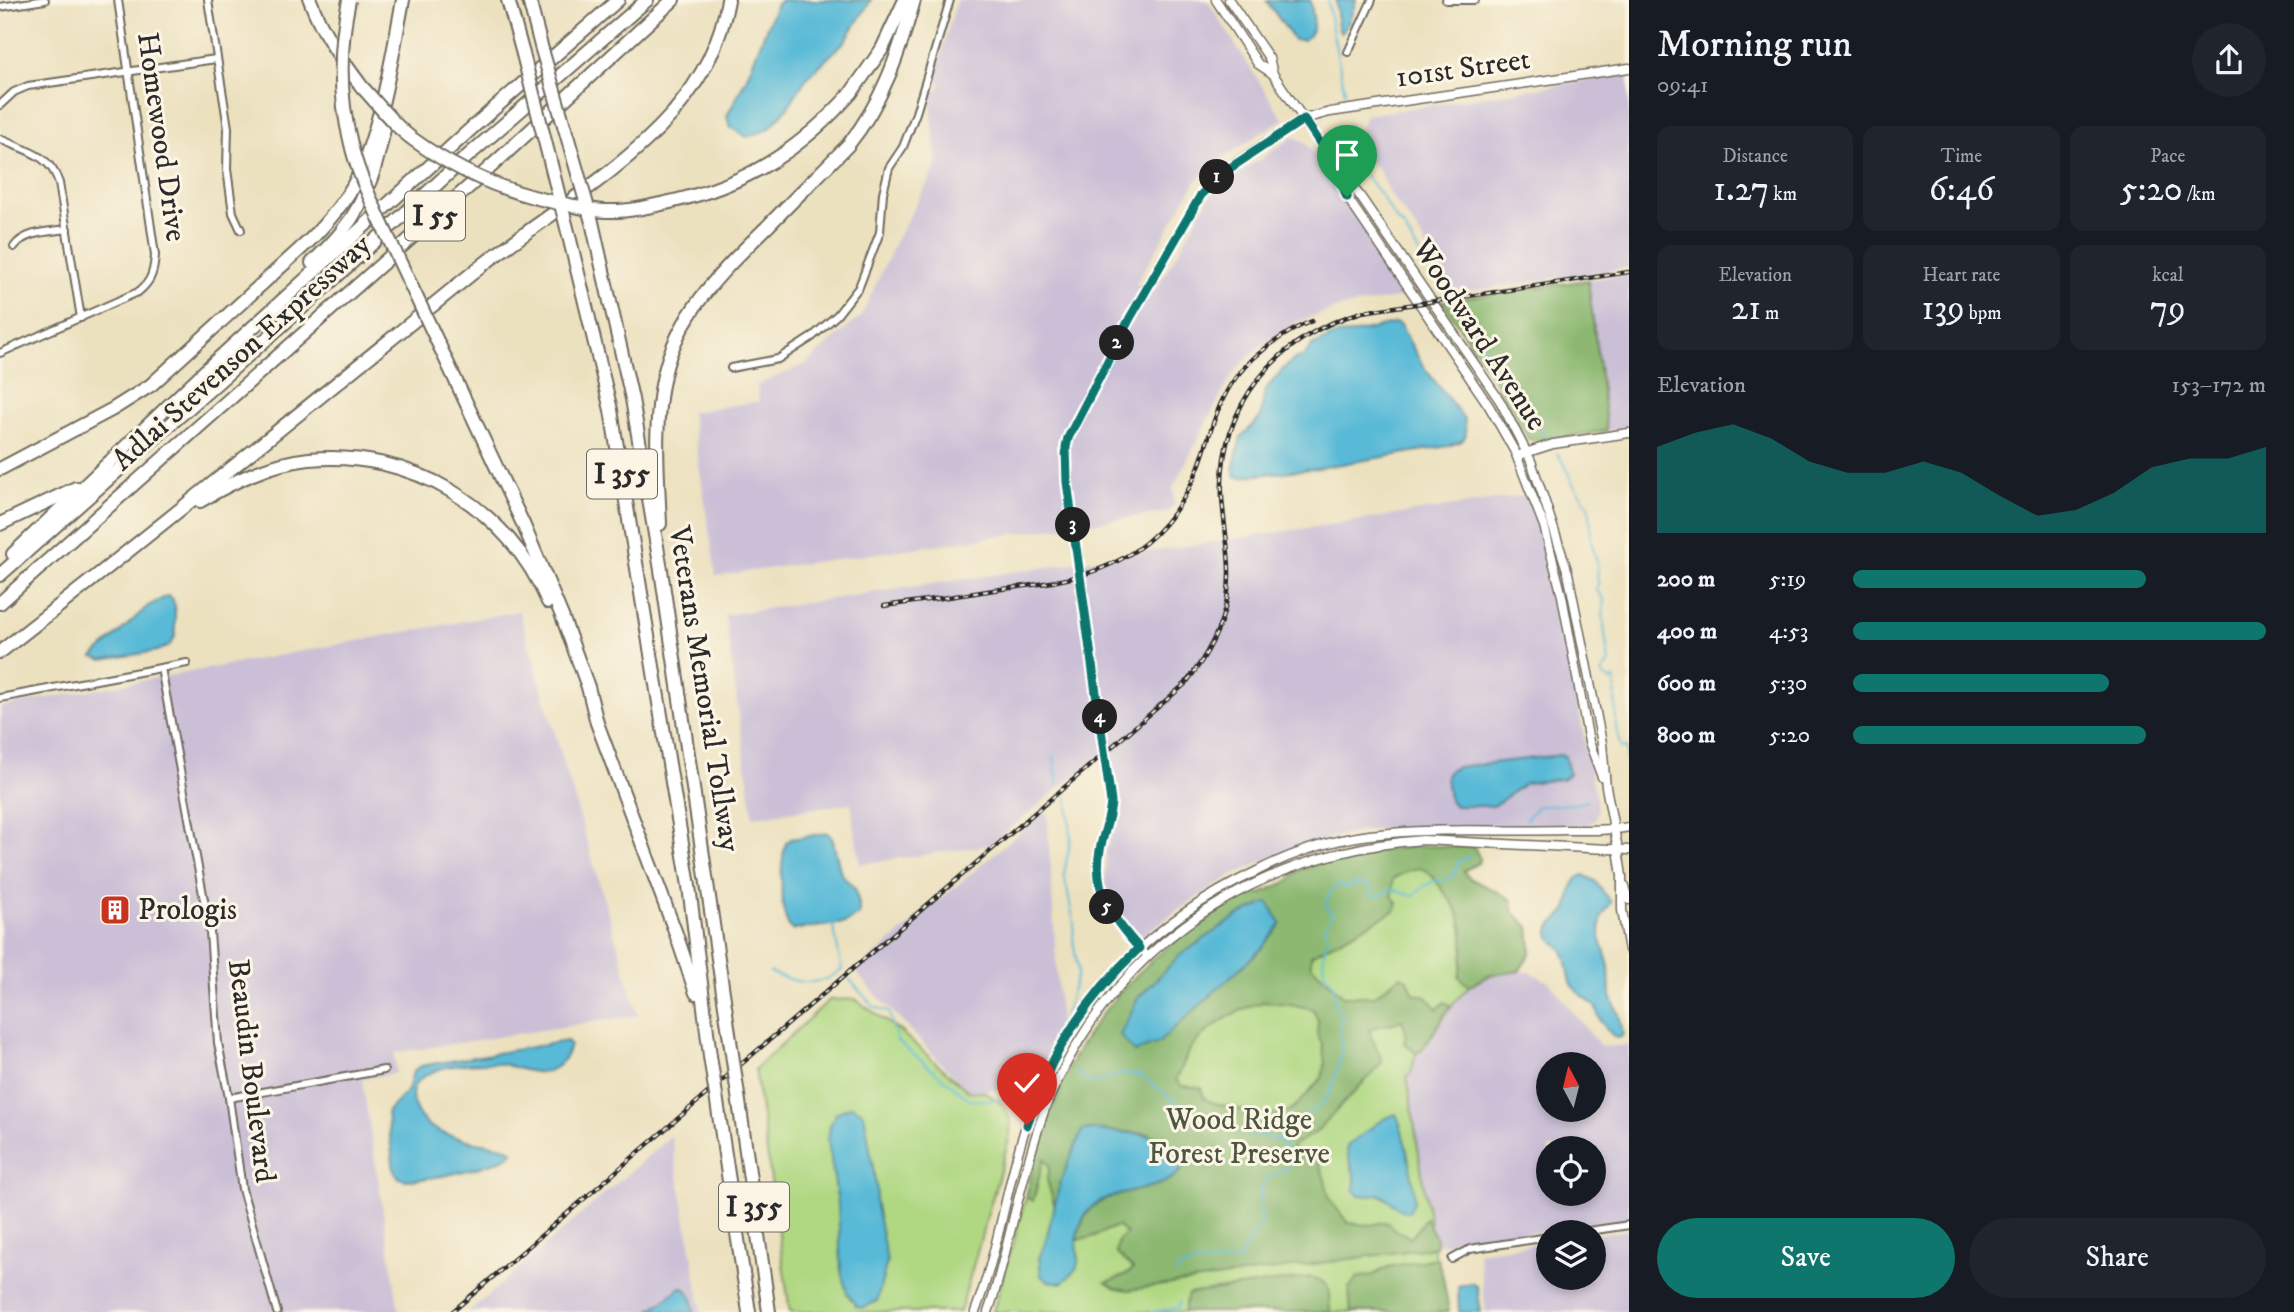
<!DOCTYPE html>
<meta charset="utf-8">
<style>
body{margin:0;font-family:"IM FELL DW Pica",serif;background:#20242c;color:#f1f3f6;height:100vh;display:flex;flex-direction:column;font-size:26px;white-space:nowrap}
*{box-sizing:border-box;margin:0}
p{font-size:23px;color:#9ea1a6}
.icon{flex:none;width:38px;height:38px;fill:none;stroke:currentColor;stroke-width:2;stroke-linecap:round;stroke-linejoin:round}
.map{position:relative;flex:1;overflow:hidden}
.panel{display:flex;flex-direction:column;background:#171b24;width:665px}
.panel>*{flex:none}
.needle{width:46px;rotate:353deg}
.tools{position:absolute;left:1536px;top:1052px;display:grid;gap:14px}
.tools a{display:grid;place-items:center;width:70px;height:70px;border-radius:50%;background:#171b24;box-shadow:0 4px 10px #0003;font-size:35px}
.pin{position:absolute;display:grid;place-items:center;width:60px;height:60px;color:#fff;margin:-72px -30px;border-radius:50% 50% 50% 0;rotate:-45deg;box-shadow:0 0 7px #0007}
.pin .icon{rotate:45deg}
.km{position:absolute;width:35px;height:35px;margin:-18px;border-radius:50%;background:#222;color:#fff;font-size:19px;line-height:35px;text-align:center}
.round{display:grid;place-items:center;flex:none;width:74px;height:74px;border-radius:37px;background:#20242c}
.overview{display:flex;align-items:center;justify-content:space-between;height:119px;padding:0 28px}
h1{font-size:38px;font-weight:600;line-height:52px}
.metrics{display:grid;grid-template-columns:repeat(3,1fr);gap:10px;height:119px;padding:7px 28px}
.metrics div{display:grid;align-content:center;border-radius:14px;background:#20242c;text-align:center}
.metrics b{font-size:35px;font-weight:600}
.metrics small{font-size:19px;font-weight:400}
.metrics p{font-size:19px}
.chart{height:196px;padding:14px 28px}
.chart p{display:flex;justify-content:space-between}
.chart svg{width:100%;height:126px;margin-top:7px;fill:#0f766e;opacity:.7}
.cta{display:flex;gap:14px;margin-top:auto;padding:14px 28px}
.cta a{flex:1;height:80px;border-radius:42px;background:#0f766e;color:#fff;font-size:28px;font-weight:600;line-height:80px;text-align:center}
.cta a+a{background:#20242c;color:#f1f3f6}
ul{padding:0 28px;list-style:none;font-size:23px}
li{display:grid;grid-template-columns:112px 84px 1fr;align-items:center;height:52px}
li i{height:18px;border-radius:9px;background:#0f766e}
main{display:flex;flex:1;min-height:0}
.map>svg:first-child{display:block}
</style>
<main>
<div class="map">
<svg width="1629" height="1312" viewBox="0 0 1629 1312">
<rect width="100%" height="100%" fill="#fcf5e5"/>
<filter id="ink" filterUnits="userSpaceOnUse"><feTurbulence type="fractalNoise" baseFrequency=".0143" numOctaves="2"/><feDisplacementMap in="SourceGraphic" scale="14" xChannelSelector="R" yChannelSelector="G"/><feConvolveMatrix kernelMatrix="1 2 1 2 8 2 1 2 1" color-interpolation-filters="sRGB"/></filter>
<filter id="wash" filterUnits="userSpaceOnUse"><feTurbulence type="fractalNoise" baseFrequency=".00686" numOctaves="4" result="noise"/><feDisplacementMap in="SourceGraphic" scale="28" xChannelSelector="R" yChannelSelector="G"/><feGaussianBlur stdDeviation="1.57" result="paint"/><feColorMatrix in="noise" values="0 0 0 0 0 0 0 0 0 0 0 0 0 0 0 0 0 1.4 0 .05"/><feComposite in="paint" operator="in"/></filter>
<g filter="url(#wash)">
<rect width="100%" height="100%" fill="#ece1bf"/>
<!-- industrial -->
<g fill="#cabfd6" fill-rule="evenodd">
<polygon points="957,0 1207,0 1283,119 1218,161 1196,181 1136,284 1154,293 1209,198 1219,187 1293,137 1304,141 1308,146 1409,296 1338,308 1311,317 1292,325 1258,348 1234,372 1218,400 1173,488 1175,504 1168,512 716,576 691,412 759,401 757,385 804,365 861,316 897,239 937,165 930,97 941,85 934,76"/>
<polygon points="1629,74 1629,267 1477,290 1454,288 1447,283 1415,227 1389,193 1379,170 1365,157 1358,143 1357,138 1366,115"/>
<polygon points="1629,274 1629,428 1607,431 1588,280"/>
<polygon points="1528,495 1553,576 1598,810 1595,820 1587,825 1410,826 1362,831 1336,837 1280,854 1233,875 1190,902 1143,935 1131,930 1122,921 1114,909 1105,883 1106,850 1114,829 1117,802 1109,748 989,845 860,864 851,803 753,817 725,615"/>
<polygon points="519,611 638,1015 394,1053 396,1073 362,1079 399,1312 0,1312 0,707"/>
<polygon points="1047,809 1061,1042 1036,1088 968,1091 855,972"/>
<path d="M1519,971L1530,972L1549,982L1601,1047L1629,1045V1219L1461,1243L1433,1244L1407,1077L1416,1054L1428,1042L1451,1006L1469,986L1490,975ZM1549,1064H1594V1110H1549ZM1549,1148H1594V1194H1549Z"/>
<polygon points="671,1136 702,1312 469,1312"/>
<polygon points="1629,1230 1629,1312 1486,1312 1478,1252 1549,1242 1549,1278 1594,1278 1594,1235"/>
</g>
<!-- green -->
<g fill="#b0d883" stroke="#6e8257" stroke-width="2">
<path d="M1480,859L1478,863L1463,871L1469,878L1511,899L1514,913L1529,927L1531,952L1519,971L1490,975L1469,986L1451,1006L1428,1042L1416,1054L1411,1073L1407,1076C1419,1156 1432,1234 1443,1312H993L1026,1197L1033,1200L1050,1132L1249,900L1289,881Z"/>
<polygon points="855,999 901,1032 968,1091 985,1092 1002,1104 1011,1121 1009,1139 960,1312 790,1312 755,1069 829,1000"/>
</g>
<!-- forest -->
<g fill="#8cb871" stroke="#5c724e" stroke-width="2" fill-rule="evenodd">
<polygon points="1588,280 1607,431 1536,441 1528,439 1496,383 1442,301"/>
<path d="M1428,846L1474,847L1480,859L1478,863L1463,871L1469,878L1511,899L1514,913L1529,927L1531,952L1519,971L1490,975L1469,986L1459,977C1462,961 1465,944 1462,927C1460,913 1454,904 1445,893C1427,869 1424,859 1393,879L1392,896L1398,904L1394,911L1311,955V965L1343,996H1374L1401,976L1408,980L1414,994L1426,996L1437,1009L1445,1002L1451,1006L1421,1051L1416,1053L1404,1043L1406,1031L1402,1020C1390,1026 1380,1023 1369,1030C1372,1043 1380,1050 1382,1063L1315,1133L1292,1146L1299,1157L1315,1151L1325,1180L1330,1200L1348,1223L1369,1225L1386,1222L1397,1231L1410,1237C1418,1232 1419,1225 1426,1218C1429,1230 1439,1234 1435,1247L1129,1290L1116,1288L1106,1282L1124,1276L1133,1269L1116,1253L1118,1241L1126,1234L1118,1226C1103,1230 1092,1241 1076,1239L1084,1219L1091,1208L1108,1198L1148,1187L1181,1172L1150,1134L1090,1129L1082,1131L1061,1180L1055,1207L1047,1180L1050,1167L1044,1158L1033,1201L1026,1197C1033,1168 1039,1137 1050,1109C1089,1007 1157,944 1251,891L1260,894L1289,881L1299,870L1323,862L1379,850ZM1241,914L1261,949L1158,1043L1138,998L1179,956ZM1263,1002L1290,1004L1313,1009L1318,1020L1317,1034L1322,1044L1325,1062L1322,1078C1311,1087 1301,1104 1290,1110C1272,1121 1231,1107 1211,1102L1204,1098L1201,1088L1182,1086L1176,1080C1181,1072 1183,1064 1187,1055C1198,1032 1239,1008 1263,1002Z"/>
<polygon points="1437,1258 1443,1277 1449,1312 1351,1312 1349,1288 1357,1278 1373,1275 1388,1267"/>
<path d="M1311,1277C1332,1282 1329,1293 1330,1312H1184L1188,1294Z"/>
</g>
<!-- water -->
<g fill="#59bad7" stroke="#427281" stroke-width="2">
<polygon points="781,0 871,0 845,41 806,79 786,110 769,129 747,137 730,127 727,116 746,79 775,7"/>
<path d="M1266,0H1310C1313,15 1318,30 1304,40H1294Z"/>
<polygon points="1336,0 1356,0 1349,22 1341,32 1338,29"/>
<polygon points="1396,323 1400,325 1423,366 1464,419 1466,435 1462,441 1448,446 1318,468 1240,477 1235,476 1233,469 1241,437 1260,418 1265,390 1285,367 1296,358 1303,357 1312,346 1335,335 1351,334"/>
<polygon points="167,596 172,598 175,606 175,637 169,646 157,651 102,660 93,657 148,606"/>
<polygon points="1561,755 1565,756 1569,774 1562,779 1525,783 1494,806 1455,806 1449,799 1446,776 1450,770 1457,767"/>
<path d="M827,833L832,837L841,874L855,889L859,904V915L845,923L792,930C778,915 780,863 786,843L791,839Z"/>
<path d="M1584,875L1595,881L1611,902L1601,918L1600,937L1609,966L1610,994L1620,1017L1623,1034L1621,1037L1616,1038C1609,1033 1602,1024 1599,1017C1596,1010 1600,1013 1595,1007C1589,998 1576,994 1572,984C1567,973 1569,959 1561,948C1557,943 1548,939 1549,931C1550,921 1565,916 1568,906C1572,895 1569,879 1584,875Z"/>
<polygon points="1268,902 1281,924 1261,949 1158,1043 1134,1052 1120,1035 1138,998 1179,956 1241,914"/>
<path d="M567,1041L570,1044C568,1056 560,1067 548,1071C530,1076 512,1064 495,1063C465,1062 389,1068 419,1115C433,1139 483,1142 508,1148L513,1152C504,1165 417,1184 402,1179C397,1177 397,1175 394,1171L387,1112L408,1090L413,1072L421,1066Z"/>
<polygon points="852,1106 861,1111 865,1118 877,1192 875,1200 887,1261 877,1301 864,1308 856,1306 847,1293 841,1271 838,1204 828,1140 830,1126 836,1113"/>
<path d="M1396,1114C1403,1127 1416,1188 1414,1202C1413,1206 1411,1208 1409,1212C1395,1211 1390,1198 1378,1194L1371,1196L1358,1195L1354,1189C1359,1173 1345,1160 1347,1146C1367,1133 1372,1123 1396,1114Z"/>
<path d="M1090,1129C1130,1137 1160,1123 1184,1165C1170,1195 1110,1186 1089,1210C1083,1217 1077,1231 1077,1240C1076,1250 1081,1257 1077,1267C1074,1273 1067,1278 1062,1283L1048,1281L1041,1276L1039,1258L1045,1243L1061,1180L1082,1131Z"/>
<polygon points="1472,1283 1477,1287 1481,1312 1459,1312 1458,1286"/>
<path d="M681,1287C692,1291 693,1302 695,1312H649Z"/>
</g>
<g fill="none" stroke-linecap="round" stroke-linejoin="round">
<!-- stream -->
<g stroke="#59bad7" stroke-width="2">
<polyline points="1328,0 1332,29 1345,92"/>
<polyline points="1349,124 1351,143 1358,166 1382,197 1395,218 1404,227 1414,245 1448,293"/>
<polyline points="1457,308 1545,435"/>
<path d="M1557,453L1565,465L1573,484L1587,503L1590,514L1591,539L1598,567L1597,578L1599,581L1596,590L1604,599C1601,620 1607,642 1609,664L1605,667L1602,674L1610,681L1614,679L1615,685L1616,728L1621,748L1626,747L1627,768"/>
<polyline points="1054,756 1058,785"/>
<polyline points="1629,766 1627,768 1629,789"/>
<polyline points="1627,795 1629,791"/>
<polyline points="1526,819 1538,806 1575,804 1587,801"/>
<path d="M770,972C794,983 819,989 842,969L833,925"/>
<path d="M850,980L873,1006L889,1012L897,1041L970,1100C982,1101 1005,1101 1015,1094C1023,1087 1028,1082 1039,1080"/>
<polyline points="1062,1026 1078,972 1073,939 1074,923 1064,874 1071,837 1067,795"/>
<path d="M1076,1069L1078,1074L1092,1083L1122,1074L1140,1075L1187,1110L1209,1118L1231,1130L1276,1139L1288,1149L1293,1158L1287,1168L1266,1179L1260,1192L1261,1221L1238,1261C1219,1265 1195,1259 1177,1270V1274"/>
<path d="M1276,1139L1295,1127L1297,1121L1319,1106L1329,1095L1339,1065L1342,1044L1339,1038L1342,1013L1335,1006L1334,985C1332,981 1328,978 1326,975C1321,967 1324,947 1328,939C1323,928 1326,924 1332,915L1331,911L1327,909C1325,899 1329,892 1337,885L1349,887L1358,883L1373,888L1372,895L1380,896L1392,889L1412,896C1417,892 1424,886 1430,883C1445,876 1454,886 1458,862L1470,856"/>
<polyline points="1151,1312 1178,1308 1180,1302"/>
</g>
</g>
</g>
<g filter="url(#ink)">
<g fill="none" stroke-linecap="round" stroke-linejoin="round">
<!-- minor casing -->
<g stroke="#6f6b5f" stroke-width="10">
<g id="minor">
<polyline points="208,0 228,128 227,169 233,213 241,230"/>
<polyline points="1446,0 1475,0"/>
<polyline points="0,7 45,0"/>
<polyline points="1348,52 1372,0"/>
<polyline points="0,105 14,92 28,86 216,59"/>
<path d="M0,139C26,151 50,154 59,183L81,318"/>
<path d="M14,247C25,231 49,232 67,229"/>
<path d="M0,353L138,292C151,282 154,272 155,255L118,0"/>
<polyline points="731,368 778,359 812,337 837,315 859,287 880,232 883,193 889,168 903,147 916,113 950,0"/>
<polyline points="161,668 210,932 218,1043 229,1098 242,1189 277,1312"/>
<polyline points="0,698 187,663"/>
<path d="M1147,956C1118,925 1091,895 1100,850C1103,833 1110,821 1111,802L1067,482L1066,448L1068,438L1130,318L1201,195C1225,163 1271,141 1304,119"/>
<polyline points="229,1098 384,1070"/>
<polyline points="1582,1232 1629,1225"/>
<polyline points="1452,1259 1470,1249 1549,1237"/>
</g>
</g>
<!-- tertiary casing -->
<g stroke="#6f6b5f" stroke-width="11">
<g id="tertiary">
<polyline points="1216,0 1258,64 1273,74"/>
<polyline points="1229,0 1269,58 1273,74 1337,168 1360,196 1500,401 1531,461 1543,496 1568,573 1602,743 1606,787 1618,849 1622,876 1622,910 1629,950"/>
<polyline points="1304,119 1330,112 1629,68"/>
<polyline points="1338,172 1347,197 1489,406 1515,452 1544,526 1562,596 1589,742 1602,777"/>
<polyline points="1522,454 1553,444 1629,433"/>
<polyline points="1625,886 1629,900"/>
<path d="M975,1312C1001,1244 1008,1171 1034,1103C1073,998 1155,920 1255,872C1290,854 1330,840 1370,835C1435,827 1500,832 1566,830C1587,830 1608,831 1629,827"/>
<path d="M988,1312C996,1291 1001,1268 1007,1245C1017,1203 1028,1159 1042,1117C1051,1090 1065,1065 1079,1041C1154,919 1282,850 1423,840L1629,850"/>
</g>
</g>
<!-- motorway casing -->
<g stroke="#6f6b5f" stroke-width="16">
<g id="motorway">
<path d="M310,0C322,33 341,59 362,87"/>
<polyline points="508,0 523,54"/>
<polyline points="529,0 541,46"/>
<polyline points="851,93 882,49 905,0"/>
<polyline points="592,222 632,399 661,570 730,1040"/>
<polyline points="569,236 611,410 689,886 710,1056"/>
<path d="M312,263C322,253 333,243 342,231C370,198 379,155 387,114"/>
<polyline points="440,347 524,526 562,616 588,687 597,723 675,931 696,993"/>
<path d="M0,469L113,409L151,385L309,241C326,224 341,207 353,186C380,135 392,58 403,0"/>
<path d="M200,501C234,481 270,463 309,459C411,449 509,508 548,602"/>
<polyline points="0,524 76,488"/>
<path d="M660,524C658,475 653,423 664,375C678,313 722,271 766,228C793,200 821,173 848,145C883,102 899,53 914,0"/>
<polyline points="13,554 207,369 473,127 618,0"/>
<polyline points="0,575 315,296 462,161 647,0"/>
<polyline points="0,603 473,183 673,0"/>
<path d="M0,652C160,528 317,399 475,271C540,219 617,176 673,113C700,81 721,42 728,0"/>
<polyline points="739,1102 769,1312"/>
<polyline points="719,1115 749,1312"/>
</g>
</g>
<!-- minor -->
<use href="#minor" stroke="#fff" stroke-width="6"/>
<!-- tertiary -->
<use href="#tertiary" stroke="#fff" stroke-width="8"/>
<!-- motorway -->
<use href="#motorway" stroke="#fff" stroke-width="12"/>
<!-- rail casing -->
<g stroke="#2b2b2b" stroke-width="4.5">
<g id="rail">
<path d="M884,606C921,601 958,596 994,590C1044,584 1094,579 1136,550C1165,530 1187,498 1199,466C1209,439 1215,410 1230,386C1246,359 1284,332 1312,321"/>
<path d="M452,1312L1185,684C1205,659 1221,631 1227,599C1233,564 1224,531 1222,497C1218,405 1276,337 1362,312L1629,272"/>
</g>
</g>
<!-- rail -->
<use href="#rail" stroke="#fcf5e5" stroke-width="2" stroke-dasharray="5" stroke-linecap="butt"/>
<!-- motorway-bridge casing -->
<g stroke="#6f6b5f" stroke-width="16" stroke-linecap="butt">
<g id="motorway-bridge">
<path d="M349,0C339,48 339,97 351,144C357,171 369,195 380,220C400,262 420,304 440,347"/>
<polyline points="541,46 592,222"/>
<polyline points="523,54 569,236"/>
<path d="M362,87C379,105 394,126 414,140C461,174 512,195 569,205C581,207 594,211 606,211C628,212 653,206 674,201C748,184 801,149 851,93"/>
<polyline points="730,1040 739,1102"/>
<polyline points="710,1056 719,1115"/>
</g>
</g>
<!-- motorway-bridge -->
<use href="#motorway-bridge" stroke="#fff" stroke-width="12"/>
</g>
</g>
<g fill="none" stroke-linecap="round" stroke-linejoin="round" filter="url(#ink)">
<!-- route casing -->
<g stroke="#fff" stroke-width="14">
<path id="route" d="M1027,1125C1048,1057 1087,997 1139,948C1113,919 1092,892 1100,850C1103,834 1110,819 1111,802L1067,482L1066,447L1068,438L1130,318L1201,195L1224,172L1304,119L1337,168L1347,197"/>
</g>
<!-- route -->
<use href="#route" stroke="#0f766e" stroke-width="9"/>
</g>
<!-- icons -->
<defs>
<g id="building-square" transform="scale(1.575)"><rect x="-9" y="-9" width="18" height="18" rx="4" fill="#c8321e" stroke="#fcf5e5"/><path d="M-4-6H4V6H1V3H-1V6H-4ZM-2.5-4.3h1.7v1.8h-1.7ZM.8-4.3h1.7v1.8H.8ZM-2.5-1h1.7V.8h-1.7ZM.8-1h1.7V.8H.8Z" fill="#fff"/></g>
</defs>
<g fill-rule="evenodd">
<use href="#building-square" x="115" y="910"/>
</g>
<g text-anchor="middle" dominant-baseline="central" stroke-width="6" stroke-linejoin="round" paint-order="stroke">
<!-- shield labels -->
<g fill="#fcf5e5" stroke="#6a6863" stroke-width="2">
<rect x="405" y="191.5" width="60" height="49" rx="5"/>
<rect x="587" y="449.5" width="70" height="49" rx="5"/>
<rect x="719" y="1182.5" width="70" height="49" rx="5"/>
</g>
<g font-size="28" font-weight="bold" fill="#2b2b2b">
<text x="435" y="216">I 55</text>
<text x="622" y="474">I 355</text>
<text x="754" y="1207">I 355</text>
</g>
<!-- street labels -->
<g font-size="30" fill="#2b2b2b" stroke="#fcf5e5">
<text transform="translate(1463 69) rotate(-8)">101st Street</text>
<text transform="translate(161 137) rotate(82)">Homewood Drive</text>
<text transform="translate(1479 335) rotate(57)">Woodward Avenue</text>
<text transform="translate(242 353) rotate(-42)">Adlai Stevenson Expressway</text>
<text transform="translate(704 689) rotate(81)">Veterans Memorial Tollway</text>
<text transform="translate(251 1071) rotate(83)">Beaudin Boulevard</text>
</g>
<!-- poi labels -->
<g font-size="30" fill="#2b2b2b" stroke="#fcf5e5" text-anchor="start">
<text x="138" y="910">Prologis</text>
</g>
<!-- park labels -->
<g font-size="30" fill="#4c5641" stroke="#fcf5e5">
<text x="1239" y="1120">Wood Ridge<tspan x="1239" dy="34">Forest Preserve</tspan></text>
</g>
</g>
</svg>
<div class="tools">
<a><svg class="needle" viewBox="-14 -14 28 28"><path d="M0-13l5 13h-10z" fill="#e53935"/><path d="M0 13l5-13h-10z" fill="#9ea1a6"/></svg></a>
<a><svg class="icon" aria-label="locate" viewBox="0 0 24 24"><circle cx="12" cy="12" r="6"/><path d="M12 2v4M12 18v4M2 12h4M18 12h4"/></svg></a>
<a><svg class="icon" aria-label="layers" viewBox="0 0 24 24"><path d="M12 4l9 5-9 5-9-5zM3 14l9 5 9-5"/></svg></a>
</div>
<div class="pin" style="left:1347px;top:197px;background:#1e9e55"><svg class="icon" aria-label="arrive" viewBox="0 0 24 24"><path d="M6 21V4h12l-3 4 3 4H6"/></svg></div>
<div class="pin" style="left:1027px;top:1125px;background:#d93025"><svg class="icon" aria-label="check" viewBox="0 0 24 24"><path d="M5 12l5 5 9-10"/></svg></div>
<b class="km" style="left:1217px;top:177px">1</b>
<b class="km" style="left:1117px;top:343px">2</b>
<b class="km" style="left:1073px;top:525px">3</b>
<b class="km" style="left:1100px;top:717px">4</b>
<b class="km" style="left:1107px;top:907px">5</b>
</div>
<section class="panel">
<div class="overview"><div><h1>Morning run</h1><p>09:41</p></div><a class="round"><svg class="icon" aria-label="share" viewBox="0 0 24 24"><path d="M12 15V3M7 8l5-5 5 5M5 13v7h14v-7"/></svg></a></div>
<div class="metrics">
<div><p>Distance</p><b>1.27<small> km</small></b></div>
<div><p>Time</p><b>6:46</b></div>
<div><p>Pace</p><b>5:20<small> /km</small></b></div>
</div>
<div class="metrics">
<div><p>Elevation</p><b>21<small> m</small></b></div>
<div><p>Heart rate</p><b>139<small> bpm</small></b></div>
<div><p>kcal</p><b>79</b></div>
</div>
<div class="chart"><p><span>Elevation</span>153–172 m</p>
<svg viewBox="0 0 160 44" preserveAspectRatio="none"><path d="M0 44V14L10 9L20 6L30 11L40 19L50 23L60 23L70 19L80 23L90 31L100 38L110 36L120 30L130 21L140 18L150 18L160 14V44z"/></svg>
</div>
<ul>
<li><b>200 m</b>5:19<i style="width:71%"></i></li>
<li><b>400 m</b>4:53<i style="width:100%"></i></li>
<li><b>600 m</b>5:30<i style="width:62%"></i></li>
<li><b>800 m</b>5:20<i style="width:71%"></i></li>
</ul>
<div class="cta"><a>Save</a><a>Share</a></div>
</section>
</main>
